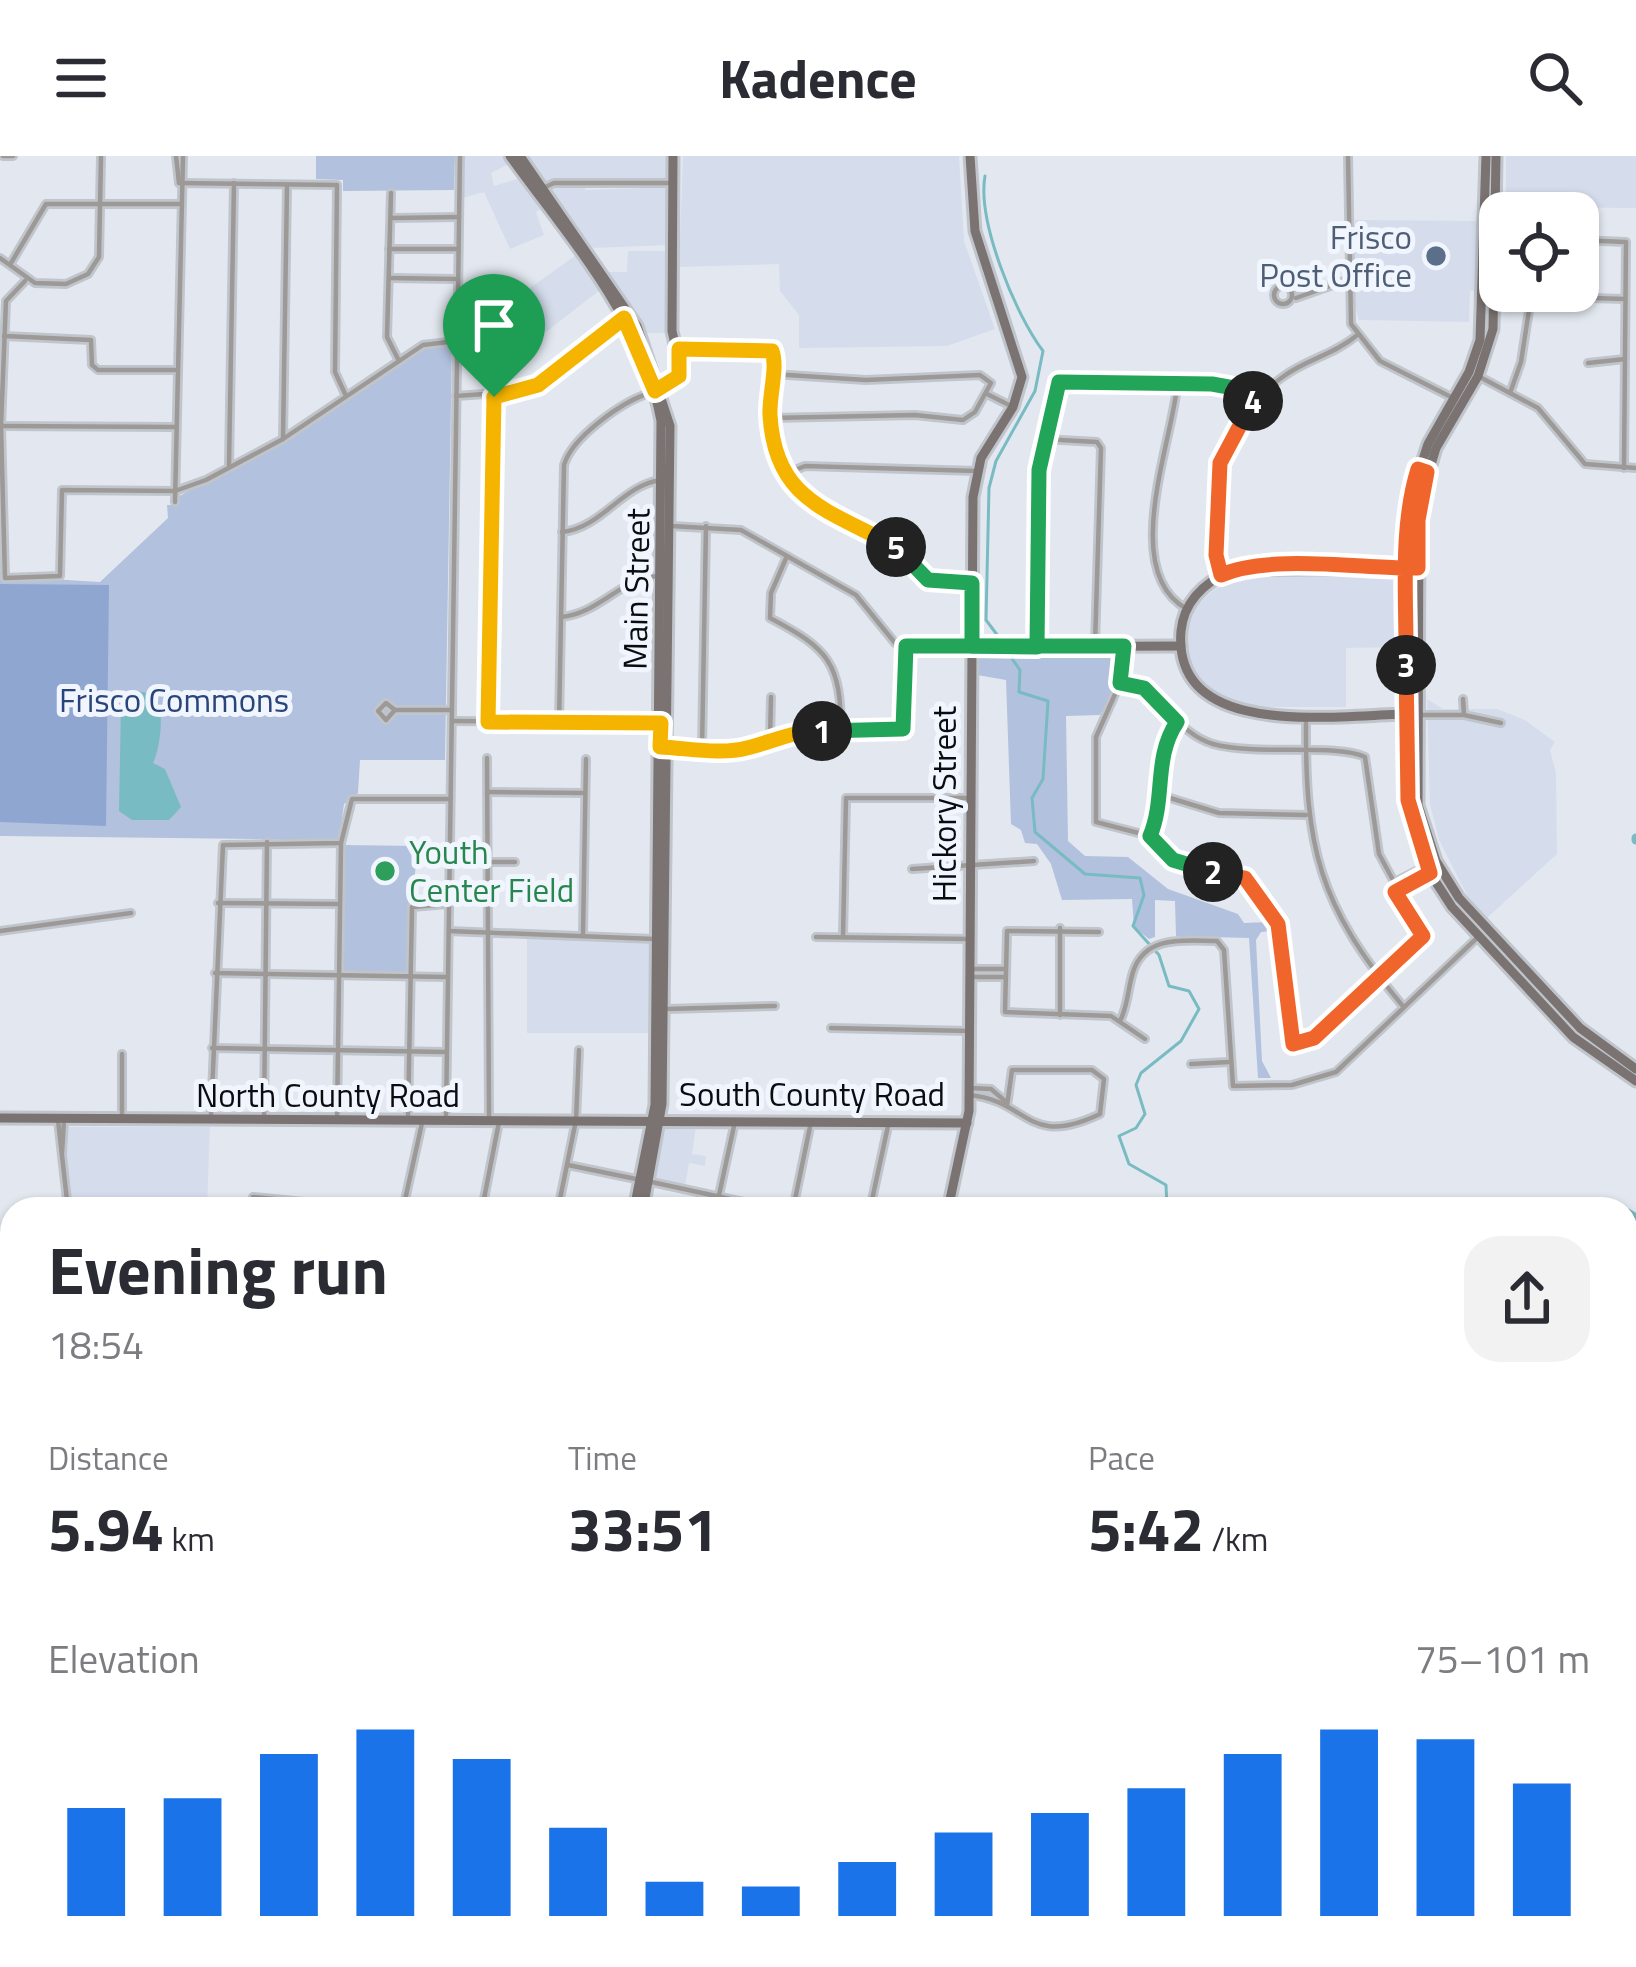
<!DOCTYPE html>
<meta charset="utf-8">
<style>
body{margin:0;font-family:"Titillium Web",sans-serif;background:#f2f2f3;color:#2b2b33;height:100vh;display:flex;flex-direction:column;font-size:45px;white-space:nowrap}
*{box-sizing:border-box;margin:0}
p{font-size:39px;color:#7c7c81}
.icon{flex:none;width:66px;height:66px;fill:none;stroke:currentColor;stroke-width:2;stroke-linecap:round;stroke-linejoin:round}
.map{position:relative;flex:1;overflow:hidden}
.drawer{position:absolute;left:0px;top:1041px;width:1638px;height:771px;display:flex;flex-direction:column;background:#fff;border-radius:36px 36px 0 0;box-shadow:0 3px 9px #0004}
.drawer>*{flex:none}
.buttons{position:absolute;left:1479px;top:36px;display:grid;gap:24px}
.buttons a{display:grid;place-items:center;width:120px;height:120px;border-radius:24px;background:#fff;box-shadow:0 3px 9px #0004;font-size:60px}
.pin{position:absolute;display:grid;place-items:center;width:102px;height:102px;color:#fff;margin:-123px -51px;border-radius:50% 50% 50% 0;rotate:-45deg;box-shadow:0 0 12px #0007}
.pin .icon{rotate:45deg}
.km{position:absolute;width:60px;height:60px;margin:-30px;border-radius:50%;background:#222;color:#fff;font-size:33px;line-height:60px;text-align:center}
.round{display:grid;place-items:center;flex:none;width:126px;height:126px;border-radius:36px;background:#f2f2f3}
.overview{display:flex;align-items:center;justify-content:space-between;height:204px;padding:0 48px}
h1{font-size:66px;font-weight:700;line-height:90px}
.stats{display:grid;grid-template-columns:repeat(3,1fr);gap:18px;height:204px;padding:12px 48px}
.stats div{display:grid;align-content:center}
.stats b{font-size:60px;font-weight:700}
.stats small{font-size:33px;font-weight:400}
.stats p{font-size:33px}
.chart{height:336px;padding:24px 48px}
.chart p{display:flex;justify-content:space-between}
.chart svg{width:100%;height:216px;margin-top:12px;stroke:#1a73e8;stroke-width:6}
header{display:flex;justify-content:space-between;align-items:center;height:156px;padding:0 48px;background:#fff;font-size:54px;font-weight:700}
.map>svg:first-child{display:block}
</style>
<header><svg class="icon" aria-label="menu" viewBox="0 0 24 24"><path d="M4 6h16M4 12h16M4 18h16"/></svg>Kadence<svg class="icon" aria-label="search" viewBox="0 0 24 24"><circle cx="10" cy="10" r="6"/><path d="M15 15l6 6"/></svg></header>
<div class="map">
<svg width="1636" height="1811" viewBox="0 0 1636 1811">
<rect width="100%" height="100%" fill="#e3e8f0"/>
<!-- built -->
<g fill="#d5dded">
<polygon points="463,0 506,0 511,7 491,17 494,30 520,22 541,53 536,56 544,79 510,93 484,36 463,42"/>
<polygon points="525,0 670,0 670,24 587,25 585,34 670,31 669,89 591,92"/>
<polygon points="683,0 959,0 964,85 995,173 947,190 799,192 799,159 780,135 779,108 679,111"/>
<polygon points="1506,0 1636,0 1636,52 1506,51"/>
<polygon points="1355,64 1478,65 1477,134 1470,135 1469,166 1359,164 1354,148"/>
<polygon points="628,95 667,95 666,177 647,177 608,116 627,116"/>
<polygon points="575,100 600,134 538,182 513,144"/>
<polygon points="1399,418 1401,491 1346,492 1346,551 1240,551 1202,529 1191,511 1185,487 1193,451 1230,421"/>
<polygon points="1427,543 1443,553 1497,553 1525,564 1555,586 1550,594 1556,617 1557,698 1487,762 1470,745 1439,684 1430,648"/>
<polygon points="527,782 653,788 652,877 527,877"/>
<polygon points="696,969 692,998 706,1000 705,1010 689,1007 685,1030 655,1023 664,971"/>
<polygon points="67,971 210,971 207,1053 72,1053 64,1016"/>
</g>
<!-- green -->
<g fill="#b2c1dd">
<polygon points="316,0 455,0 454,34 343,35 343,24 316,23"/>
<polygon points="452,188 445,604 360,604 358,637 344,648 339,684 0,680 0,420 100,426 168,362 167,349 176,349 178,341 352,241 427,190"/>
<path d="M1094,494H1118C1126,515 1112,540 1100,559L1066,560L1068,685L1085,700L1128,701L1168,733L1238,758L1244,767L1270,766L1272,775L1261,776L1256,784L1262,905L1271,922H1258L1249,782L1176,780L1175,745L1155,744V781L1149,783L1134,771L1132,743L1062,744L1051,708L1037,688L1025,687L1021,674L1011,668L1006,524L977,519L976,497Z"/>
<polygon points="342,689 417,690 408,817 341,816"/>
<polygon points="0,1097 12,1097 12,1220 3,1221"/>
</g>
<!-- forest -->
<polygon fill="#8fa6d1" points="0,428 109,429 106,670 0,666"/>
<!-- water -->
<path fill="#79bbc2" d="M138,535L156,539C165,557 160,593 153,607L165,613L181,651L169,664H132L119,655L121,549Z"/>
<g fill="none" stroke-linecap="round" stroke-linejoin="round">
<!-- stream -->
<g stroke="#79bbc2" stroke-width="3">
<path d="M985,20C977,65 1015,158 1043,195L1035,235L996,305L989,332L986,464L1001,484"/>
<polyline points="1008,497 1020,514 1019,536 1048,545 1043,623 1032,642 1035,676 1085,718 1140,722 1144,739 1133,770 1159,799 1169,830 1189,835 1199,853 1181,885 1141,917 1136,929 1145,958 1136,972 1119,980 1129,1008 1166,1029 1167,1053"/>
</g>
<!-- river -->
<g stroke="#79bbc2" stroke-width="9">
<polyline points="1636,682 1636,684"/>
<polyline points="1626,1056 1636,1062"/>
<polyline points="1185,1800 1185,1807 1225,1811"/>
</g>
<!-- street casing -->
<g stroke="#c0c5cc" stroke-width="10">
<g id="street">
<polyline points="3,0 13,0"/>
<polyline points="176,0 179,27"/>
<polyline points="1348,0 1351,168 1380,205 1455,243"/>
<polyline points="179,27 337,29 335,216 346,240"/>
<polyline points="541,33 554,27 672,27"/>
<polyline points="391,37 387,181 399,205"/>
<polyline points="392,62 459,61"/>
<polyline points="1578,84 1626,86 1624,312"/>
<polyline points="389,93 456,93"/>
<polyline points="0,102 35,127 66,128 88,118 99,101 101,0"/>
<polyline points="11,107 46,48 179,48"/>
<polyline points="389,122 456,123"/>
<polyline points="25,125 6,145 1,270 5,422 60,420 62,334 175,335 206,324 283,283 423,189 456,185"/>
<circle cx="1283" cy="139" r="9"/>
<polyline points="1485,139 1625,143"/>
<polyline points="1296,142 1347,124"/>
<polyline points="1496,148 1532,143"/>
<polyline points="4,180 91,184 92,209 98,214 175,214"/>
<polyline points="679,193 775,196 772,284 787,324 905,396 929,425 972,427"/>
<polyline points="1588,207 1625,203"/>
<polyline points="1480,221 1538,252 1585,308 1636,312"/>
<path d="M1177,231C1171,289 1120,417 1187,453"/>
<polyline points="1510,237 1521,206 1532,135"/>
<polyline points="987,238 1013,251"/>
<polyline points="456,240 527,235 623,163"/>
<polyline points="771,262 915,259 963,264 975,256 991,227 980,219 866,224 772,218"/>
<polyline points="1,270 175,271"/>
<polyline points="283,283 287,30"/>
<polyline points="1043,283 1097,286 1101,292 1095,489"/>
<polyline points="229,309 234,27"/>
<polyline points="783,319 805,310 977,315"/>
<polyline points="175,346 183,0"/>
<polyline points="671,370 741,374 856,439 895,487 972,491"/>
<path d="M562,376C602,372 622,329 661,324"/>
<path d="M787,400L771,437L770,462C829,493 841,507 841,576"/>
<path d="M1221,419C1199,348 1222,263 1284,220C1307,203 1333,199 1356,180"/>
<path d="M561,461C599,458 619,423 658,420"/>
<path d="M1037,491C1037,409 1021,301 1059,226L1212,228L1234,232L1254,249"/>
<path d="M1120,527C1162,532 1173,576 1213,588C1255,600 1338,587 1365,601L1379,698L1423,780L1314,882L1293,888L1288,881L1283,787L1263,741L1245,722L1189,711L1150,680L1096,666V581L1120,527L1124,490"/>
<polyline points="1463,543 1464,559"/>
<polyline points="395,554 386,564 378,555 386,547 395,554 452,554"/>
<polyline points="1418,559 1464,559 1501,567"/>
<path d="M1306,563C1305,692 1318,748 1402,849"/>
<polyline points="452,565 656,567"/>
<polyline points="488,566 494,241"/>
<path d="M559,567L564,309C572,281 623,245 650,237"/>
<polyline points="770,582 771,541"/>
<polyline points="666,591 748,592 796,575 901,575 906,490"/>
<polyline points="702,592 706,370"/>
<polyline points="487,602 489,961"/>
<polyline points="487,636 584,637"/>
<polyline points="1157,638 1219,657 1306,659"/>
<path d="M1150,680C1166,642 1153,602 1177,566"/>
<polyline points="487,706 515,706"/>
<polyline points="912,713 1034,705"/>
<polyline points="1393,727 1426,710"/>
<polyline points="1395,736 1427,719"/>
<polyline points="218,747 337,748"/>
<polyline points="1060,772 1060,859"/>
<polyline points="0,775 131,757"/>
<polyline points="449,775 654,783"/>
<polyline points="1099,776 1007,775 1005,856 1111,860 1145,883"/>
<polyline points="583,778 586,603"/>
<polyline points="816,781 970,783"/>
<polyline points="843,781 846,642 971,642"/>
<polyline points="970,813 1005,813"/>
<polyline points="215,817 447,821"/>
<polyline points="969,821 1005,821"/>
<polyline points="667,853 775,850"/>
<path d="M1121,863C1128,848 1128,832 1133,816C1145,778 1186,785 1217,785L1224,794L1233,930L1292,929L1336,916L1478,781"/>
<polyline points="831,872 969,875"/>
<polyline points="212,892 446,896"/>
<polyline points="1191,908 1229,906"/>
<polyline points="969,932 991,933 1005,945"/>
<path d="M969,939C1029,944 1026,993 1100,958L1104,923L1092,914H1012L1007,950"/>
<polyline points="122,959 122,898"/>
<polyline points="211,959 223,689 341,687 352,643 450,643"/>
<polyline points="264,960 267,686"/>
<polyline points="446,960 460,0"/>
<polyline points="408,961 412,751 447,748"/>
<polyline points="337,962 341,687"/>
<polyline points="58,964 68,1053"/>
<polyline points="62,997 64,964"/>
<polyline points="568,1009 636,1023"/>
<polyline points="647,1025 776,1053"/>
<polyline points="253,1041 374,1053"/>
<polyline points="403,1053 422,967"/>
<polyline points="482,1053 499,966"/>
<polyline points="558,1053 576,964 579,894"/>
<polyline points="716,1053 734,970"/>
<polyline points="793,1053 811,966"/>
<polyline points="870,1053 888,970"/>
<polyline points="1626,1260 1636,1260"/>
<polyline points="0,1367 12,1369"/>
<polyline points="0,1496 12,1499"/>
<polyline points="566,1800 567,1811"/>
<polyline points="606,1800 607,1811"/>
<polyline points="800,1800 801,1811"/>
<polyline points="858,1800 860,1811"/>
<polyline points="713,1808 777,1800"/>
<polyline points="1358,1811 1359,1800"/>
</g>
</g>
<!-- secondary casing -->
<g stroke="#c0c5cc" stroke-width="15">
<g id="secondary">
<path d="M510,0C569,82 643,163 661,265L655,949L634,1053"/>
<polyline points="520,0 637,170 670,270 662,948 643,1053"/>
<polyline points="1486,0 1480,184 1469,216 1428,288 1410,344 1408,643 1430,717 1452,751 1573,881 1636,925"/>
<polyline points="1496,0 1493,173 1478,220 1436,292 1419,349 1418,649 1436,705 1459,742 1580,872 1636,913"/>
<polyline points="660,233 675,227 680,210 672,175 673,0"/>
<path d="M1412,412L1232,414C1205,426 1184,444 1181,475C1172,587 1342,558 1412,558"/>
<polyline points="972,491 1181,490"/>
<polyline points="0,962 967,967"/>
<polyline points="948,1053 969,955 973,341 981,302 1013,251 1022,221 975,75 970,0"/>
<polyline points="1626,1150 1636,1150"/>
<polyline points="0,1792 12,1792"/>
<polyline points="416,1800 417,1811"/>
<polyline points="429,1800 430,1811"/>
<polyline points="968,1800 968,1811"/>
<polyline points="975,1800 975,1811"/>
<polyline points="0,1809 87,1800"/>
</g>
</g>
<!-- street -->
<use href="#street" stroke="#9d9997" stroke-width="4.5"/>
<!-- secondary -->
<use href="#secondary" stroke="#7a7371" stroke-width="9"/>
<!-- rail casing -->
<g stroke="#282a2e" stroke-width="8">
<g id="rail">
<polyline points="0,1381 12,1384"/>
<polyline points="1275,1800 1299,1811"/>
</g>
</g>
<!-- rail -->
<use href="#rail" stroke="#f0f5fe" stroke-width="3" stroke-dasharray="9" stroke-linecap="butt"/>
</g>
<g fill="none" stroke-linecap="round" stroke-linejoin="round">
<!-- split-1 casing -->
<g stroke="#fff" stroke-width="24">
<path id="split-1" d="M494,241L488,566L661,567L660,591C687,592 721,599 747,592C775,585 792,575 822,575"/>
</g>
<!-- split-2 casing -->
<g stroke="#fff" stroke-width="24">
<path id="split-2" d="M822,575L903,573L906,490H1124L1120,527L1144,532L1177,566C1153,602 1166,642 1150,680L1173,704L1213,716"/>
</g>
<!-- split-3 casing -->
<g stroke="#fff" stroke-width="24">
<polyline id="split-3" points="1213,716 1245,722 1278,768 1293,888 1314,882 1423,780 1395,736 1430,717 1408,644 1406,509"/>
</g>
<!-- split-4 casing -->
<g stroke="#fff" stroke-width="24">
<path id="split-4" d="M1253,245L1220,307L1216,399L1221,419C1267,399 1352,411 1403,412H1418V364L1427,316L1418,313C1399,374 1407,445 1406,509"/>
</g>
<!-- split-5 casing -->
<g stroke="#fff" stroke-width="24">
<polyline id="split-5" points="896,391 928,424 972,427 972,490 1037,491 1039,314 1059,226 1212,228 1234,232 1253,245"/>
</g>
<!-- split-6 casing -->
<g stroke="#fff" stroke-width="24">
<path id="split-6" d="M494,241L538,229L624,162L655,235L679,220V193L772,195C778,212 769,239 770,259C775,346 830,354 896,391"/>
</g>
<!-- split-1 -->
<use href="#split-1" stroke="#f5b400" stroke-width="15"/>
<!-- split-2 -->
<use href="#split-2" stroke="#22a559" stroke-width="15"/>
<!-- split-3 -->
<use href="#split-3" stroke="#f0652b" stroke-width="15"/>
<!-- split-4 -->
<use href="#split-4" stroke="#f0652b" stroke-width="15"/>
<!-- split-5 -->
<use href="#split-5" stroke="#22a559" stroke-width="15"/>
<!-- split-6 -->
<use href="#split-6" stroke="#f5b400" stroke-width="15"/>
</g>
<!-- markers -->
<circle fill="#5c6f8a" stroke="#f0f5fe" stroke-width="4.5" cx="1436" cy="100" r="12"/>
<circle fill="#2e9e5b" stroke="#f0f5fe" stroke-width="4.5" cx="385" cy="715" r="12"/>
<g text-anchor="middle" dominant-baseline="central" stroke-width="10" stroke-linejoin="round" paint-order="stroke">
<!-- service labels -->
<g font-size="33" fill="#4e5e75" stroke="#f0f5fe" text-anchor="end">
<text x="1412" y="81">Frisco<tspan x="1412" dy="38">Post Office</tspan></text>
</g>
<!-- street labels -->
<g font-size="33" fill="#0a0c0f" stroke="#f0f5fe">
<text transform="translate(636 433) rotate(-89)">Main Street</text>
<text transform="translate(944 648) rotate(-90)">Hickory Street</text>
<text x="812" y="938">South County Road</text>
<text x="328" y="939">North County Road</text>
</g>
<!-- park labels -->
<g font-size="33" fill="#28447a" stroke="#f0f5fe">
<text x="174" y="544">Frisco Commons</text>
</g>
<!-- leisure labels -->
<g font-size="33" fill="#27864d" stroke="#f0f5fe" text-anchor="start">
<text x="409" y="696">Youth<tspan x="409" dy="38">Center Field</tspan></text>
</g>
</g>
</svg>
<div class="buttons">
<a><svg class="icon" aria-label="locate" viewBox="0 0 24 24"><circle cx="12" cy="12" r="6"/><path d="M12 2v4M12 18v4M2 12h4M18 12h4"/></svg></a>
</div>
<div class="pin" style="left:494px;top:241px;background:#1e9e55"><svg class="icon" aria-label="arrive" viewBox="0 0 24 24"><path d="M6 21V4h12l-3 4 3 4H6"/></svg></div>
<b class="km" style="left:822px;top:575px">1</b>
<b class="km" style="left:1213px;top:716px">2</b>
<b class="km" style="left:1406px;top:509px">3</b>
<b class="km" style="left:1253px;top:245px">4</b>
<b class="km" style="left:896px;top:391px">5</b>
<section class="drawer">
<div class="overview"><div><h1>Evening run</h1><p>18:54</p></div><a class="round"><svg class="icon" aria-label="share" viewBox="0 0 24 24"><path d="M12 15V3M7 8l5-5 5 5M5 13v7h14v-7"/></svg></a></div>
<div class="stats">
<div><p>Distance</p><b>5.94<small> km</small></b></div>
<div><p>Time</p><b>33:51</b></div>
<div><p>Pace</p><b>5:42<small> /km</small></b></div>
</div>
<div class="chart"><p><span>Elevation</span>75–101 m</p>
<svg viewBox="0 0 160 44" preserveAspectRatio="none"><path d="M5 44V22M15 44V20M25 44V11M35 44V6M45 44V12M55 44V26M65 44V37M75 44V38M85 44V33M95 44V27M105 44V23M115 44V18M125 44V11M135 44V6M145 44V8M155 44V17"/></svg>
</div>
</section>
</div>
